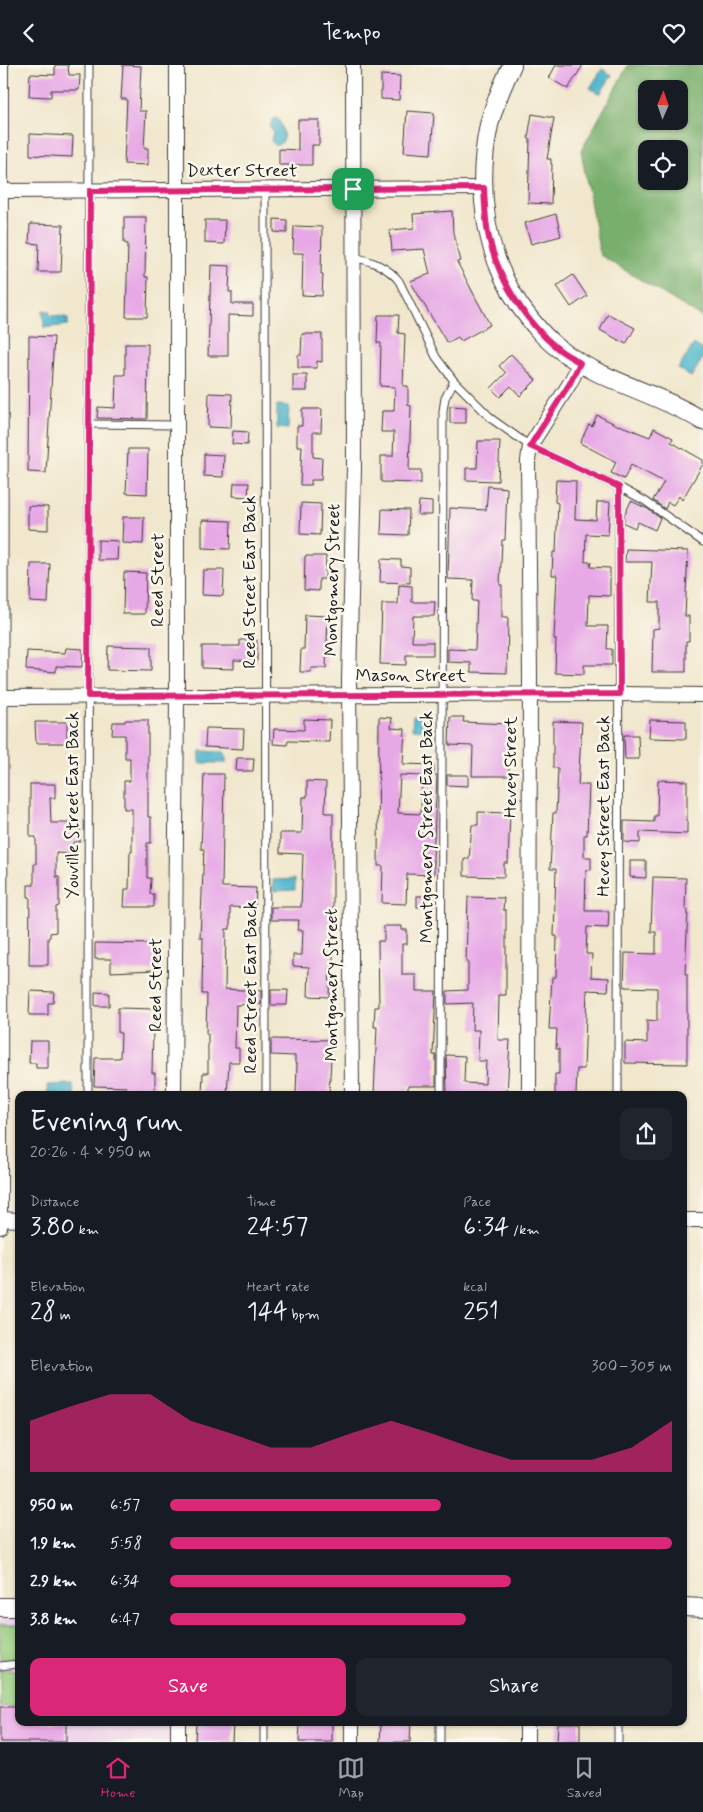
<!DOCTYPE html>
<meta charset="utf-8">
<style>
body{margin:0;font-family:Mynerve,sans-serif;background:#20242c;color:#f1f3f6;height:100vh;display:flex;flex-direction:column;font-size:19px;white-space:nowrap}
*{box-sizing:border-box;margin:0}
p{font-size:16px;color:#9ea1a6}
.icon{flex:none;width:28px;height:28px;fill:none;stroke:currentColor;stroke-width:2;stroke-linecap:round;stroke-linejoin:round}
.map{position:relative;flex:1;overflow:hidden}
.panel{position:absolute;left:15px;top:1026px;width:672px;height:635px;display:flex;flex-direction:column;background:#171b24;border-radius:10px;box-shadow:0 1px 4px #0004}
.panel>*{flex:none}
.needle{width:32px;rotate:2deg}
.buttons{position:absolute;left:638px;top:15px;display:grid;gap:10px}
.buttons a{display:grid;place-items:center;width:50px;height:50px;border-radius:10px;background:#171b24;box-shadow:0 1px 4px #0004;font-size:25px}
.pin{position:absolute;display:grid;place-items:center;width:42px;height:42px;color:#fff;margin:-21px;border-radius:10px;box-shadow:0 2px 8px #0006}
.round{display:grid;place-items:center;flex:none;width:52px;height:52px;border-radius:10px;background:#20242c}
.summary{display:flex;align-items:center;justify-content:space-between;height:85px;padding:0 15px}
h1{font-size:28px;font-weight:600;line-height:38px}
.figures{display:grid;grid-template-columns:repeat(3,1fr);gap:8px;height:85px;padding:5px 15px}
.figures div{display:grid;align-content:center}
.figures b{font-size:25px;font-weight:600}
.figures small{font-size:14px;font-weight:400}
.figures p{font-size:14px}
.chart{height:140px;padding:10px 15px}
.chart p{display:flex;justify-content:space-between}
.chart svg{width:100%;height:90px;margin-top:5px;fill:#db2777;opacity:.7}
.button{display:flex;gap:10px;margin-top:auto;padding:10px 15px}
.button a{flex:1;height:58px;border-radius:10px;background:#db2777;color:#fff;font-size:20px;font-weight:600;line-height:58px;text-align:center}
.button a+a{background:#20242c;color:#f1f3f6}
ul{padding:0 15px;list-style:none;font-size:16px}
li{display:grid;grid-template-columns:80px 60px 1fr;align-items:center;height:38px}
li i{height:12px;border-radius:6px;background:#db2777}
header{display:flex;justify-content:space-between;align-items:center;height:65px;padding:0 15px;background:#171b24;font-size:22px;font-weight:600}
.dock{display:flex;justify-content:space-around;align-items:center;height:70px;border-top:1px solid #363941;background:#171b24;font-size:14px;color:#9ea1a6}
.dock a{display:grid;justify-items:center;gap:2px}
.dock .current{color:#db2777}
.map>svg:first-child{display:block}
</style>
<header><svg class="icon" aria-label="back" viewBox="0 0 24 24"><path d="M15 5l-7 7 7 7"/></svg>Tempo<svg class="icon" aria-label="heart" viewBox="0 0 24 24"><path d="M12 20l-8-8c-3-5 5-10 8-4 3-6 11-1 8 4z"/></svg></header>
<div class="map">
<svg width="703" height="1677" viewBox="0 0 703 1677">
<rect width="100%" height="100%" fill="#fbf7ec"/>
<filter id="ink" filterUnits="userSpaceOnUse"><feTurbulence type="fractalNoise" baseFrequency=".02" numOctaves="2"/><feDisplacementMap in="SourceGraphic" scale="10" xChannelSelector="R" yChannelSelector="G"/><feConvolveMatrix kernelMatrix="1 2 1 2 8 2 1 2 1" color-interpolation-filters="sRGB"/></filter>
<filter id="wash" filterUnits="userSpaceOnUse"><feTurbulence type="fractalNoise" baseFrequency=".0096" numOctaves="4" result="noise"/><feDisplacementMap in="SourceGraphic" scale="20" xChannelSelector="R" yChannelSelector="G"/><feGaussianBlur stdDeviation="1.12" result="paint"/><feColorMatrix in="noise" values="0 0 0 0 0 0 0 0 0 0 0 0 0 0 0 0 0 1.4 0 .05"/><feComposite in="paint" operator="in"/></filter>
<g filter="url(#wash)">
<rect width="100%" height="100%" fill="#f1e7cd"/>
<!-- built -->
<polygon fill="#ecd1e9" points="0,1542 19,1542 19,1658 178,1658 178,1677 0,1677"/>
<!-- green -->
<g fill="#95cb7d" stroke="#58744c">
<rect x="0" y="1560" width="19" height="34"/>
<polygon points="11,1605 19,1607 19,1642 0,1642 0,1606"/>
</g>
<!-- forest -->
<path fill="#78af6c" stroke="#4a6644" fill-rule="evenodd" d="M628,0H703V253L600,190L581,86ZM646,24H679V56H646ZM646,84H679V116H646Z"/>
<!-- water -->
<g fill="#4cb4cb" stroke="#346874">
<polygon points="602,4 612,10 600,29 590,23"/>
<path d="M277,53C283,60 284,68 283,76L276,81L271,76L273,67L270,62L273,54Z"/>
<polygon points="43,245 49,246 50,250 65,252 68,254 68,260 44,263"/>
<polygon points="694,279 703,285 703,293 691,312 678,304"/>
<polygon points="277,340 289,341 288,364 277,363"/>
<polygon points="413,651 430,652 429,665 412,664"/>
<polygon points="200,686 224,687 224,690 226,690 226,698 199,698"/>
<polygon points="295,814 295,825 273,826 273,815"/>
<polygon points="73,1019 74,1030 48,1030 47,1020"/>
</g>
<g id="blocks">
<!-- building -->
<g fill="#e7a8e6" fill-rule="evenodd">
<polygon points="55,0 68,0 69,10 80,10 79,25 51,25 51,32 29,31 30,9 55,10"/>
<polygon points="123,0 141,1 139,46 146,46 144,83 148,83 148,100 124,99 127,34 121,34"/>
<polygon points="556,0 583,0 568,24 549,13"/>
<polygon points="381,10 400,11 399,35 381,34"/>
<polygon points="407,46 434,48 431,89 404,87"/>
<polygon points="532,49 554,53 547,94 551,94 551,99 552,99 551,139 528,138 530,74 528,73"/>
<polygon points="298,55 319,55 319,80 312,80 312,100 279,100 279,84 298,85"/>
<polygon points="30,69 73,71 72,92 30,90"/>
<polygon points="452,146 453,168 461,196 457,197 490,260 461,276 458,272 447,278 410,216 430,209 424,184 392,186 390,165 414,163 413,149"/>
<polygon points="556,149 561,171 531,179 525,158"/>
<polygon points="124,152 146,152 145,212 148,212 147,252 126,252 128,179 124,178"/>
<polygon points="274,154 287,155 287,168 274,167"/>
<polygon points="205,155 225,155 224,179 205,178"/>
<polygon points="30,159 63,160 61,207 38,207 39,179 29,178"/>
<polygon points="294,161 322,162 321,209 323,209 322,231 302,230 303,188 293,188"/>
<polygon points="211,200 230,201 229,227 232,227 232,239 253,239 253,251 228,250 228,291 208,291"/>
<polygon points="573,210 587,231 571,242 557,221"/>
<polygon points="608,249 635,263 626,279 600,265"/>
<polygon points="378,250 399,250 398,268 405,269 403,321 408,321 408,340 411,341 409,405 421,405 421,418 381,417 381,391 393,391 394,367 381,367 382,346 394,346 395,322 380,321 381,278 377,278"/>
<polygon points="302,269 322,269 322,297 317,296 317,303 298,303 298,290 301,290"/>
<polygon points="29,271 54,272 46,408 28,407"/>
<polygon points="125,279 148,279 147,354 97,353 98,342 115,343 116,310 125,310"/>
<polygon points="511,289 536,315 520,331 511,321 500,332 491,323 506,308 499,301"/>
<rect x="293" y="310" width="14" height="16"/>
<polygon points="209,328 232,329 231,363 208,362"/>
<polygon points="450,341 466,342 466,358 450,358"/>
<polygon points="302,344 322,344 321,367 313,367 313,392 322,393 321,415 311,415 311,420 300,420 302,381 297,381 297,361 302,361"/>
<polygon points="597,350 619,361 619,360 650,372 654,363 673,373 671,377 703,395 703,399 682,435 679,431 673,440 668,437 665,444 653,435 664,417 631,400 624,414 611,408 616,397 580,378 589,359 592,361"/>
<polygon points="233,366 248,367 247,380 232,379"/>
<polygon points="478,376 500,376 498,416 466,415 466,403 477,403"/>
<polygon points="128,384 148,384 147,429 126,428"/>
<polygon points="204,389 224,390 223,412 204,411"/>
<polygon points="556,415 576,416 575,454 596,455 597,437 610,437 608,470 586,469 585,497 591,497 590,502 610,503 610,531 589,530 588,561 608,561 607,584 612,584 612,600 584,600 584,609 555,608 556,574 554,574 557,510 552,510 553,487 556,487 558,438 555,437"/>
<polygon points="234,418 249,418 248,432 233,431"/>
<polygon points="488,421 507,423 505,475 502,475 500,520 502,520 502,552 508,552 507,608 471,607 471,598 448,597 448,584 475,585 477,536 472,536 473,515 448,514 450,443 486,445"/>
<polygon points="419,436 432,437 432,450 418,450"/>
<polygon points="631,436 648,444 660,453 655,465 638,457 635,463 624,458 624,451"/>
<polygon points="301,438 321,439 320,470 300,469"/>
<polygon points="28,441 48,442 48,465 28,464"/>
<polygon points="382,444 409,445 408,470 381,469"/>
<polygon points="123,452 144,452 143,479 122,478"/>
<polygon points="202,455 231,456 230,484 202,483"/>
<polygon points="98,475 118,476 117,495 98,495"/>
<polygon points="626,484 688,486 685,551 689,551 689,576 686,576 686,607 652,607 653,564 659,563 659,537 650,537 652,497 625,497"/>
<polygon points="305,491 326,491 325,514 319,514 319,526 304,525"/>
<polygon points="381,494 401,495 401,501 410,502 410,518 380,517"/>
<polygon points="31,499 50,499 48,538 30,537"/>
<polygon points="203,505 224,505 223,531 202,530"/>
<polygon points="124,507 146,508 145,549 123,549"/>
<polygon points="399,520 412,521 412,537 435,537 434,551 413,551 412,577 433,577 433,590 406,590 406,600 380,599 382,539 398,539"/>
<polygon points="305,550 328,551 326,603 311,603 311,607 300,607 301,584 304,584"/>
<polygon points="240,575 257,575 257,596 234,595 234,604 202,603 202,581 240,581"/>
<polygon points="108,581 151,582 151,606 107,605"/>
<polygon points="66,583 83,584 82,602 56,601 56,607 26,605 27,586 65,588"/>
<path d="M379,652L392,653L391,663L405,664L403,699L434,700V710H437L433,796H434V810L407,809L406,839L382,838L383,801H378ZM400,710L422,711L421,749L398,748Z"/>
<polygon points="450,652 464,652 463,657 508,659 509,711 472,711 473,681 449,680"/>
<polygon points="304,654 330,655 329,677 288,676 287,680 273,679 274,664 304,665"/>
<polygon points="125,655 148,655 148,752 151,752 151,778 147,778 147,813 151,813 150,829 154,829 154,842 124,842 125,824 129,824 130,787 132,787 132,744 124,744 124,716 130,716 130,693 125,693 125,670 112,670 113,657 125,657"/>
<polygon points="650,655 686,656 686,674 649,673"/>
<polygon points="553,656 582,657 578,720 589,720 587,770 584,770 584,792 591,792 591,805 586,805 585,846 609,846 608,863 587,862 586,889 592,889 591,912 609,913 608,926 587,925 584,1004 577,1004 576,1030 555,1030 555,1009 559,1009 559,984 556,984 557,964 549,964 552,912 556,912 557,871 554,871 556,804 550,804 553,748 556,748 558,703 553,703"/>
<polygon points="35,657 67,657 67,678 36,678"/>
<polygon points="206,663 244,664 243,684 205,682"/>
<polygon points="624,670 638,670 639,694 625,694"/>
<polygon points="237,693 254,693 253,706 236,706"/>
<polygon points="204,709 224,709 222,822 256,823 255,843 230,842 230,864 226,864 225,924 261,926 261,939 236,940 235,983 239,983 239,997 229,997 227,1030 202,1030 203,1008 208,1008 208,969 206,969 207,929 202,929 203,873 200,873 204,784 201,784"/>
<polygon points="447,710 468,710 468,721 447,720"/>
<polygon points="658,715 687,716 687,769 640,767 640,778 624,777 624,756 654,757 654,751 657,751"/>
<polygon points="307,716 326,717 325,748 333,748 333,902 330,902 329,932 308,931 309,902 293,901 293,890 302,890 303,865 298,865 299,855 271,855 271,842 301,842 303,789 280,788 280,768 302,768 303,732 307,732"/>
<polygon points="30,719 55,719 55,733 50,733 51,758 80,758 80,777 73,777 73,789 56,788 56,812 59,812 59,841 56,842 56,867 50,868 50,872 48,873 48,900 29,900 30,832 28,832 28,820 34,820 34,799 36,799 36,772 30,772"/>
<polygon points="478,747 510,748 508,798 504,798 504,812 464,811 464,794 469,794 472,760 478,760"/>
<polygon points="630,796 646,796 646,813 630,812"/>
<polygon points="653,812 686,813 685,844 688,845 685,909 687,909 687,999 625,998 625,977 647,978 647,955 657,956 657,923 624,922 625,888 656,889 656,867 651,867"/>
<rect x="417" y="831" width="16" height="11"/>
<polygon points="468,832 504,833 503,845 506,845 506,930 499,930 498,975 510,975 507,1030 447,1030 446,990 465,991 464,1018 485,1019 486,996 478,996 479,965 472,965 473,938 447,939 447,926 468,925 468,897 466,897"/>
<polygon points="384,861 402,861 402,865 407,865 407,879 402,879 402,910 416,910 416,926 436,926 433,990 436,990 436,1021 408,1021 408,1030 374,1029 377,962 374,962 375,942 379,942 378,876 384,876"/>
<polygon points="95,878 155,879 155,905 111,907 111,894 95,894"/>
<polygon points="271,925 288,925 287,940 271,940"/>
<polygon points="30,926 54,927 53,938 48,938 48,950 29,950"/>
<polygon points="95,927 109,928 109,941 95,941"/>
<polygon points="118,943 155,944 155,964 153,964 152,1008 155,1008 155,1030 126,1030 126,1022 94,1021 95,993 120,993 121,968 118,968"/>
<polygon points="271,974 332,975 329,1030 296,1030 297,998 295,998 295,991 271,990"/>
<polygon points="30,976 48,976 48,1003 36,1003 36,998 29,998"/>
<polygon points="0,1642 19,1642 19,1658 66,1658 66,1677 0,1677"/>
<polygon points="196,1658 233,1658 232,1677 195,1677"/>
<polygon points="300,1658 332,1658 332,1677 299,1677"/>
<polygon points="381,1658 411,1658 410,1677 380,1677"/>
<polygon points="558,1658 580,1658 580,1677 557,1677"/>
</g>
</g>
</g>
<g filter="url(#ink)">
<use href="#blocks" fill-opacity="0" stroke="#3c3a37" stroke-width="1"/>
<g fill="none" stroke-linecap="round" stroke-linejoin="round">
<!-- service casing -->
<g stroke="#3c3a37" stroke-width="9">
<g id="service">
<polyline points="265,124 266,1030"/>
<path d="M353,192C371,196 387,201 399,216L436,292L454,316L493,355L530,381L619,422L645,436L703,477"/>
<polyline points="89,359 177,360"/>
<polyline points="88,1030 89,0"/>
<polyline points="441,1030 443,346 445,333 454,316"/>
<polyline points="618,1030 619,422"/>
<polyline points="0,1601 19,1599"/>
<polyline points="264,1658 264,1677"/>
<polyline points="440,1658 440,1677"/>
<polyline points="618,1658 618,1677"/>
</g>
</g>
<!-- minor casing -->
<g stroke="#3c3a37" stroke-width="16">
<g id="minor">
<polyline points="1,126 484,123"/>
<polyline points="0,632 620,629 703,630"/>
<polyline points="174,1030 177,631 177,0"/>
<polyline points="352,1030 349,615 354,403 353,0"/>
<polyline points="529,1030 530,609 528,396 530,381 570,318 580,298"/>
<polyline points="0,1154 19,1155"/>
<polyline points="684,1155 703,1155"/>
<polyline points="0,1162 1,0"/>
<polyline points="352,1658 352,1677"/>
<polyline points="527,1658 527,1677"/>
<polyline points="178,1677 178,1658"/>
</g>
</g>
<!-- tertiary casing -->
<g stroke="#3c3a37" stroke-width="20">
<g id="tertiary">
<path d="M512,0C503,19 494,39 489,60C476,122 484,189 520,241C531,256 543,272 558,283C601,317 657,327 703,356"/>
<polyline points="0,1542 19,1542"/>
<polyline points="684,1542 703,1543"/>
</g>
</g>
<!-- service -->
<use href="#service" stroke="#fff" stroke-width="7"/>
<!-- minor -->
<use href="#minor" stroke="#fff" stroke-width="14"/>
<!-- tertiary -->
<use href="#tertiary" stroke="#fff" stroke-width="18"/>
</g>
</g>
<g fill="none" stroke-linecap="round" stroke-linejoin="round" filter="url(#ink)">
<!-- route casing -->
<g stroke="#fff" stroke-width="10">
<path id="route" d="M484,123C485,139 485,157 489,173C498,213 525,257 557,283C564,289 573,293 580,298L570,318L530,381L619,422L620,629L88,631L90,126Z"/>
</g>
<!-- route -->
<use href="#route" stroke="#db2777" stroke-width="6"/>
</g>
<g text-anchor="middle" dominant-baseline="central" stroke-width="5" stroke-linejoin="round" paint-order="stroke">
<!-- street labels -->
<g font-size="18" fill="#1c1c1c" stroke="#fbf7ec">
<text x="242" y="106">Dexter Street</text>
<text transform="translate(158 515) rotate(-90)">Reed Street</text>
<text transform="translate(333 515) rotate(-89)">Montgomery Street</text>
<text transform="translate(250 517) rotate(-90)">Reed Street East Back</text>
<text x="411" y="611">Mason Street</text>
<text transform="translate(511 702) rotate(-90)">Hevey Street</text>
<text transform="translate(73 740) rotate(-90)">Youville Street East Back</text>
<text transform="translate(604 741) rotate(-90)">Hevey Street East Back</text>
<text transform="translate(427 762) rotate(-90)">Montgomery Street East Back</text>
<text transform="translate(156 920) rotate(-90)">Reed Street</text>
<text transform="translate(332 920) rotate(-90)">Montgomery Street</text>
<text transform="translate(251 922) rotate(-90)">Reed Street East Back</text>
</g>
</g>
</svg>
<div class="buttons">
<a><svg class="needle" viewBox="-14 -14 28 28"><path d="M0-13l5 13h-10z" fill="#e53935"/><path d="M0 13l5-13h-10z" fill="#9ea1a6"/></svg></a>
<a><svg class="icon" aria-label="locate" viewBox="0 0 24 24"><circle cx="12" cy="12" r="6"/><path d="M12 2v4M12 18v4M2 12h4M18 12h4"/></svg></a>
</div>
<div class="pin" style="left:353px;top:124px;background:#1e9e55"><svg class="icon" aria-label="arrive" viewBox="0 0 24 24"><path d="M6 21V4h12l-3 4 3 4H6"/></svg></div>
<section class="panel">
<div class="summary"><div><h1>Evening run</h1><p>20:26 · 4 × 950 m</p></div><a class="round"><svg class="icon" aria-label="share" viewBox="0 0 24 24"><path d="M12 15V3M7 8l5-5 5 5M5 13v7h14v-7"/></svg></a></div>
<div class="figures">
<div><p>Distance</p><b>3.80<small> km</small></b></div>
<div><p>Time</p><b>24:57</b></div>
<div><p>Pace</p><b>6:34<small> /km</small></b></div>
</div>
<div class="figures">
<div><p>Elevation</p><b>28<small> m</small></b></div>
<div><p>Heart rate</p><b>144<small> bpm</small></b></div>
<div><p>kcal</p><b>251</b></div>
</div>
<div class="chart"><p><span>Elevation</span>300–305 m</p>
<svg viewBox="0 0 160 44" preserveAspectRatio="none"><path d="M0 44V19L10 12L20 6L30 6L40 19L50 25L60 32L70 32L80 25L90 19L100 25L110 32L120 38L130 38L140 38L150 32L160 19V44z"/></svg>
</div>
<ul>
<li><b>950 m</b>6:57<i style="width:54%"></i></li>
<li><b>1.9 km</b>5:58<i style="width:100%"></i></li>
<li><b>2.9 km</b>6:34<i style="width:68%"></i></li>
<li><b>3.8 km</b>6:47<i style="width:59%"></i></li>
</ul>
<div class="button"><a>Save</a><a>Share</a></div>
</section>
</div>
<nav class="dock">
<a class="current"><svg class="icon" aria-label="home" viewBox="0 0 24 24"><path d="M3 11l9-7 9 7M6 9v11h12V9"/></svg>Home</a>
<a><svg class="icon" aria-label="map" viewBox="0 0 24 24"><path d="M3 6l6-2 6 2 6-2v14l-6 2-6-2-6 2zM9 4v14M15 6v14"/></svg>Map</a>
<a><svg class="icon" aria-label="saved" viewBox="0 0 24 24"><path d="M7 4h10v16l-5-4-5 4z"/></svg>Saved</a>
</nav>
